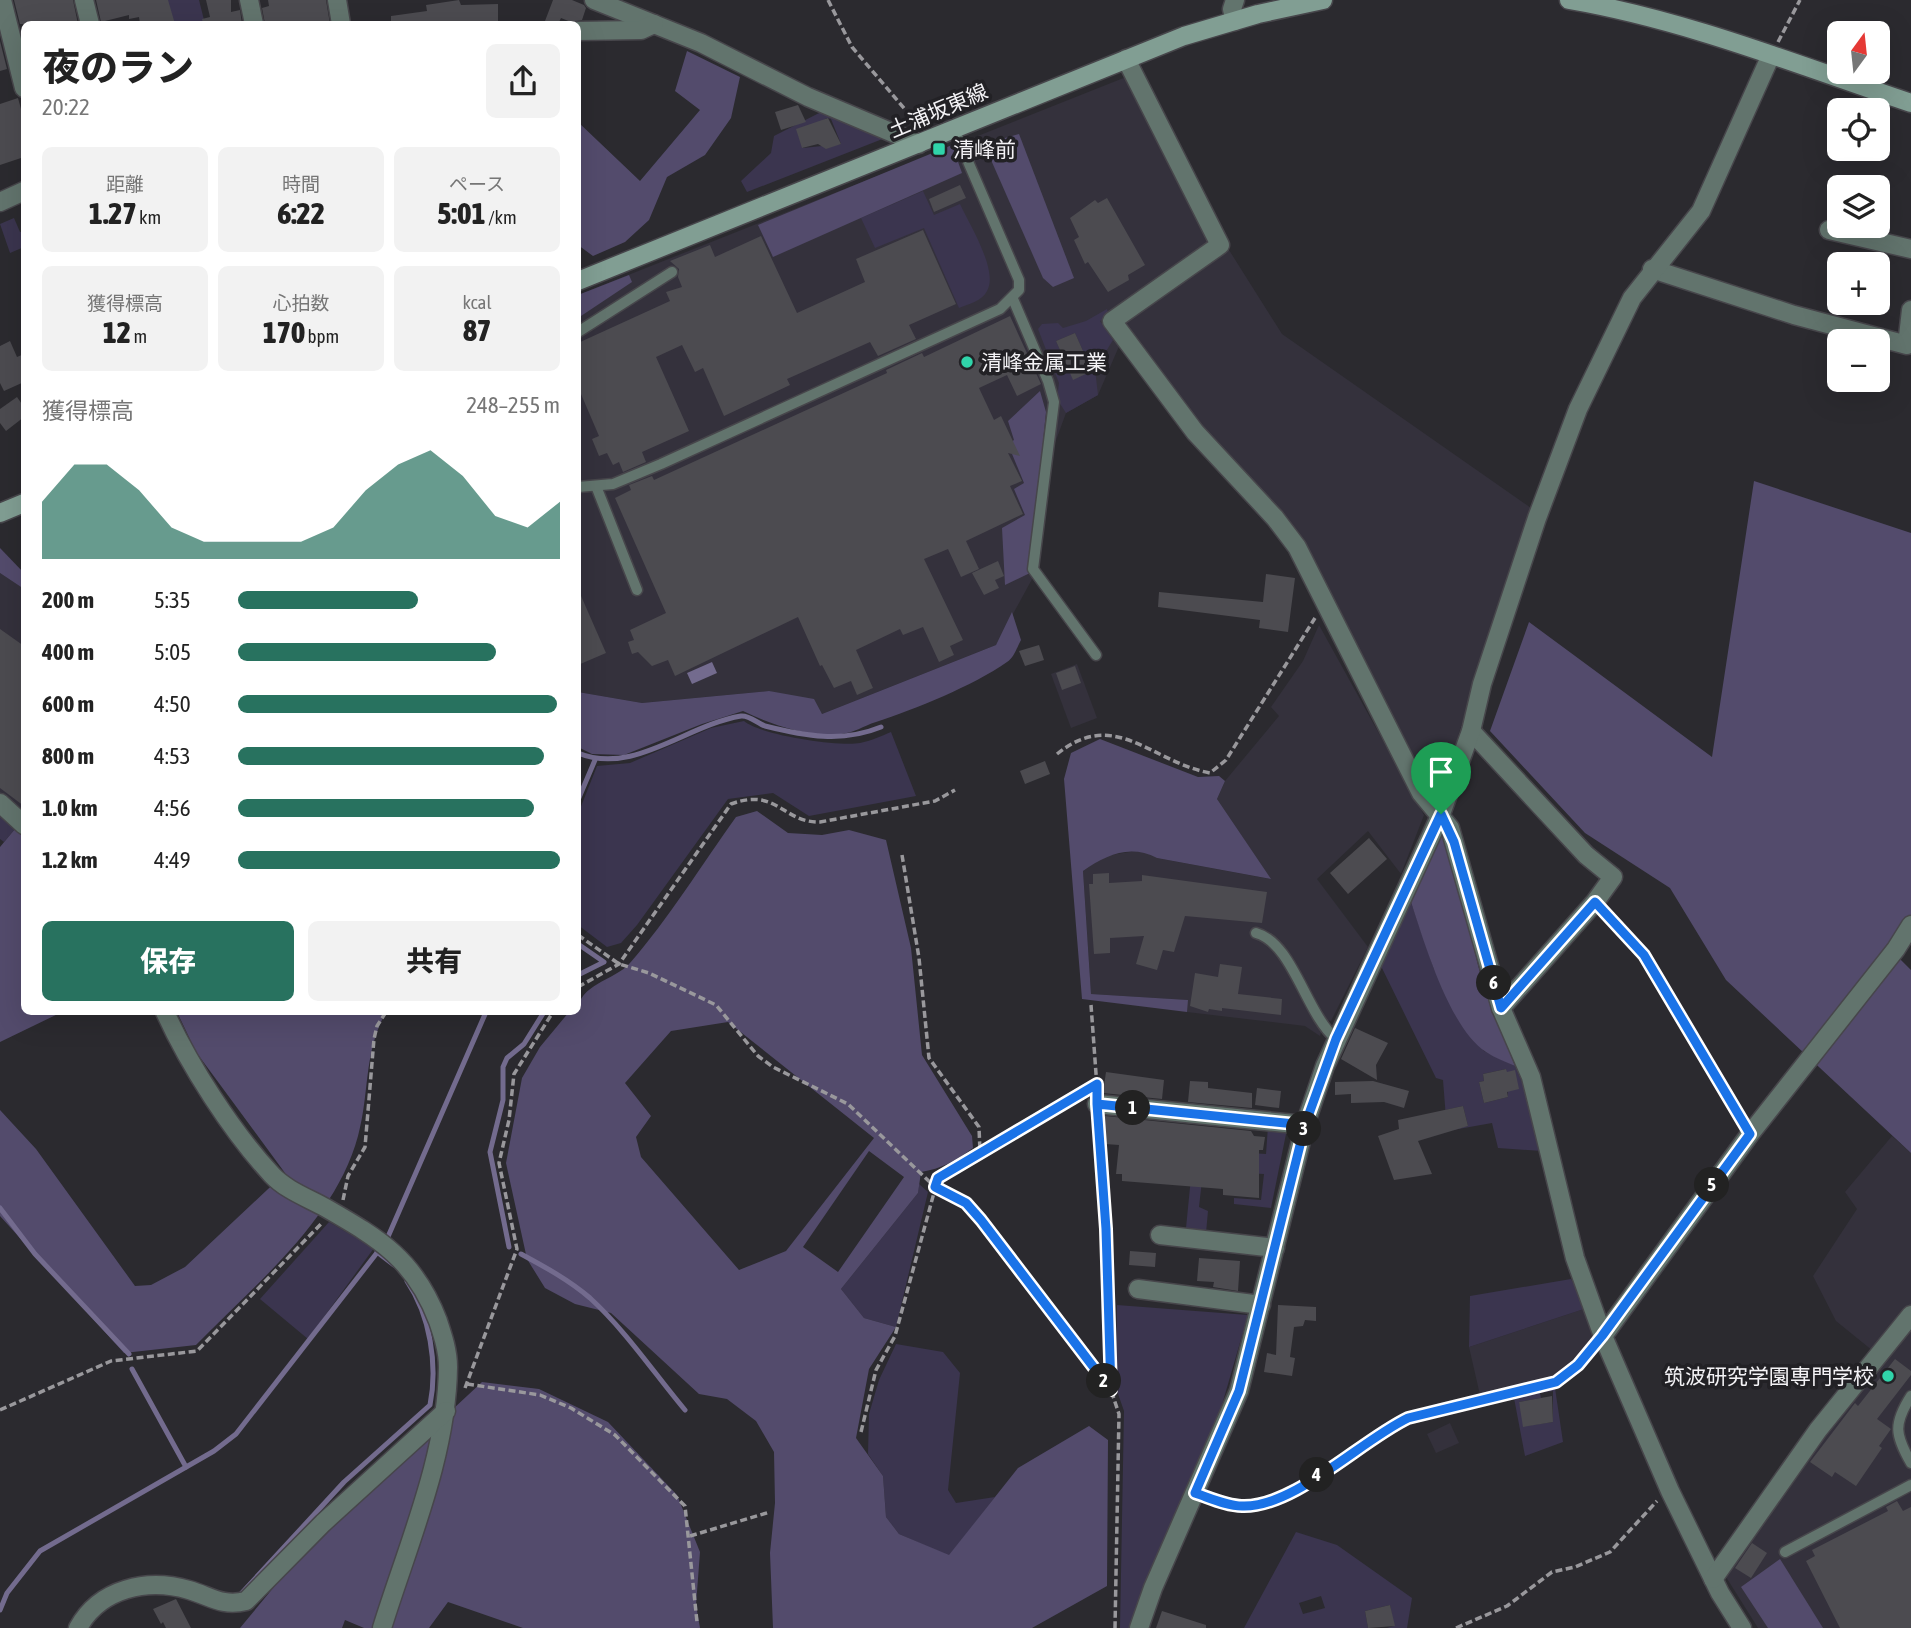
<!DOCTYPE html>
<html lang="ja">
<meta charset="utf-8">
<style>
body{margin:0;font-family:"Asap Condensed","Noto Sans JP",sans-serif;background:#f2f2f2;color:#222;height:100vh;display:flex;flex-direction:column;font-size:26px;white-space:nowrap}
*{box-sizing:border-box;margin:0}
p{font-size:23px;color:#767676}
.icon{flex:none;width:38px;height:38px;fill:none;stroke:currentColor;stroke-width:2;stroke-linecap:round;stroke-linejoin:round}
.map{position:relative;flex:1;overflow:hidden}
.side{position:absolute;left:21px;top:21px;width:560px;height:994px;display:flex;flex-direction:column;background:#fff;border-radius:10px;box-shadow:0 7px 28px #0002}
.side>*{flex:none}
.needle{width:46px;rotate:15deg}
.buttons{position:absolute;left:1827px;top:21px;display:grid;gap:14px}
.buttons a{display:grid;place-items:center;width:63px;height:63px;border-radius:10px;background:#fff;box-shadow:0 7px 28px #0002;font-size:35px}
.pin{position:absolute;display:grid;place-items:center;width:60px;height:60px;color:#fff;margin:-72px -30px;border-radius:50% 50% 50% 0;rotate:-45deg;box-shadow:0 0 7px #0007}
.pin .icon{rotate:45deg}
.km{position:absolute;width:35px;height:35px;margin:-18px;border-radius:50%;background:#222;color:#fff;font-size:19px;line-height:35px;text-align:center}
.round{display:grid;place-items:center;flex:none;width:74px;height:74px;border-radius:10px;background:#f2f2f2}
.summary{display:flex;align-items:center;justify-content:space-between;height:119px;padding:0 21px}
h1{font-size:38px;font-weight:800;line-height:52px}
.metrics{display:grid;grid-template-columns:repeat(3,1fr);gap:10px;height:119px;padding:7px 21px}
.metrics div{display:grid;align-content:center;border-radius:10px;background:#f2f2f2;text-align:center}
.metrics b{font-size:30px;font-weight:800}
.metrics small{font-size:19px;font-weight:400}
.metrics p{font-size:19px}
.chart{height:196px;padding:14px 21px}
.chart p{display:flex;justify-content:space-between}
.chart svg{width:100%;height:126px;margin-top:7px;fill:#28725f;opacity:.7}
.primary-button{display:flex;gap:14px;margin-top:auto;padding:14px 21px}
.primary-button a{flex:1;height:80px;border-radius:10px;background:#28725f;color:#fff;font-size:28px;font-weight:800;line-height:80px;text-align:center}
.primary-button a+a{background:#f2f2f2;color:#222}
ul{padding:0 21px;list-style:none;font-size:23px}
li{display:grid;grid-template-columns:112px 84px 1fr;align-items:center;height:52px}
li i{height:18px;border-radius:9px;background:#28725f}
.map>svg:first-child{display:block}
</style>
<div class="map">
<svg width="1911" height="1628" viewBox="0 0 1911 1628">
<rect width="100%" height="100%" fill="#2b2a2f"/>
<!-- built -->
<g fill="#34313c">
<polygon points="1126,77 1211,241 1103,320 1120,344 1098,395 1066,413 1051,454 1037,570 996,645 822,714 769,691 642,703 578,692 578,295"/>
<polygon points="1229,250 1282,334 1531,508 1437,802 1419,775 1307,554 1207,435 1124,321"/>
<polygon points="0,573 24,589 24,816 0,794"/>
<polygon points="1319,625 1424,815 1401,874 1368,831 1317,879 1368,947 1331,1021 1325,1020 1320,1036 1305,1026 1187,1012 1187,1000 1091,994 1083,871 1104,856 1142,850 1157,858 1270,879 1217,799 1225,781 1279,716 1271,707 1303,661"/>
<polygon points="1077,664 1097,718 1071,728 1051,674"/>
<polygon points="1892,1136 1911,1153 1911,1628 1758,1628 1726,1577 1727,1567 1878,1355 1836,1321 1813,1276 1857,1209 1845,1192"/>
<polygon points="1587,1308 1595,1340 1571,1366 1544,1380 1480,1395 1469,1347"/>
<polygon points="1450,1423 1459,1443 1436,1453 1427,1434"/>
</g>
<!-- green -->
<g fill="#3b354f" fill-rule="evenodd">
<polygon points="168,0 199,0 205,24 150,24 150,20"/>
<path d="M823,111L885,138L747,192L741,181L771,153L774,136ZM827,118L831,119L841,144L803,148L798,134Z"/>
<path d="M923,191L934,215L960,204C969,224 999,271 987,291C982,301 969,304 959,308L924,228L875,248L861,218Z"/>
<polygon points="14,218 20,232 24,231 24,247 10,253 0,224"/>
<path d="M1107,309L1109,316L1100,321L1113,340L1095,369L1098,395L1066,413L1057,399L1059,383L1038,329L1042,324L1058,323L1063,328L1086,321ZM1075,333L1092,371L1073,379L1056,341Z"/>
<path d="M744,721C760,735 839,747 860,743C871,741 881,736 891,732L916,796L809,816L773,793L728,799L637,925L621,943L607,947L578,925V814L597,766L630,763L711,728Z"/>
<polygon points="0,815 15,829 4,842 0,839"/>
<path d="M1410,899L1434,969L1484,1051L1515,1066L1533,1108L1542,1151L1498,1148L1492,1123L1447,1131L1443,1080L1436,1078L1380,964ZM1506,1069L1508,1097L1484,1103L1479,1082L1484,1081L1483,1074ZM1463,1106L1468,1126L1450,1130L1445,1110Z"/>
<polygon points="1268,1126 1284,1128 1286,1134 1271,1208 1234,1204 1234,1198 1261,1200 1264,1174 1203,1171 1199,1207 1208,1211 1206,1233 1186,1228 1193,1157 1235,1152 1266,1154"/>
<polygon points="919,1184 928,1192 896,1327 864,1318 841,1289 918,1193"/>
<polygon points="329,1222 374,1248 308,1339 260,1299"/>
<polygon points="1571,1279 1587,1308 1469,1347 1470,1296"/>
<polygon points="1117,1305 1248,1315 1217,1422 1131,1628 1120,1628 1124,1411 1116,1388"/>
<polygon points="896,1344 943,1352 960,1373 948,1490 956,1503 995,1497 949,1556 899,1534 886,1517 883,1476 868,1454 869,1414 879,1380"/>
<path d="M1555,1388L1563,1442L1525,1456L1514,1398ZM1553,1391V1422L1525,1426L1519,1402L1541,1398L1540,1393Z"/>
<path d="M1296,1532L1337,1545L1412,1598L1407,1628H1387L1394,1626L1390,1605L1365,1611L1368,1628H1244ZM1321,1596L1325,1608L1303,1614L1299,1603Z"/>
</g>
<!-- forest -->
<g fill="#534b6c" fill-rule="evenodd">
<polygon points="687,51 740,77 731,118 705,155 667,177 649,220 625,242 593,256 578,245 578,122 640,181 700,110 675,91"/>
<polygon points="1019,134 1074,278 1053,287 1043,278 984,144"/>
<polygon points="952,145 962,173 773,257 758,225"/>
<polygon points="629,275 632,282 578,318 578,295"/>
<polygon points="1040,391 1046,412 1030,573 1005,585 1002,528 1025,515 1014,489 1024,483 1008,444 1014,440 1008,421"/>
<polygon points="1754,481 1911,533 1911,938 1899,958 1911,970 1911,1153 1726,980 1670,888 1585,833 1490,731 1529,622 1712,757"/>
<polygon points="0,548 24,573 24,589 0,573"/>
<path d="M1012,612L1021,640C1017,647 1014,658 1007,662C973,686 915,709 876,722C863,726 854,733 841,734C807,737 772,725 743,711L702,724L624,755L592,754L578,747V692L642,703L769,691L814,699L822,714L996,645Z"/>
<path d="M1100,739L1198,777L1219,776L1225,781L1217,799L1271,879L1157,858C1130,844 1106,855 1083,871L1091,994L1188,1000L1187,1012L1082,999L1064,779L1071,753Z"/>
<path d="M757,811L788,833L822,835L849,830L886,840L911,948L922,1055L972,1136L973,1148C957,1160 941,1169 921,1172L918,1193L841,1289L864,1318L896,1327L869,1369L856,1438L883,1476L886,1517L899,1534L949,1555L1018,1468L1089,1426L1108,1440L1107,1586L1032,1628H773L770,1553L775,1503L774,1452L756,1421L727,1399L699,1394L611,1313L575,1304L545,1288L527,1259L506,1163L522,1078L540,1047L569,1012H578C578,984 614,981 630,963C667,921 703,863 736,817ZM728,1022L874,1138L786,1251L739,1270L641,1157L636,1137L651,1116L625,1083L671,1031ZM869,1151L904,1177L838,1272L803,1247Z"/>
<polygon points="15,829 24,838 24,1012 62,1012 0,1042 0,847"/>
<path d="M1441,833L1449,848L1481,977L1515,1066C1506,1062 1495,1058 1486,1052C1449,1028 1424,941 1410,899Z"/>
<path d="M177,1012H386C363,1054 370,1092 358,1136C335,1221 256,1283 196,1345L124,1353L0,1216V1110L36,1149L135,1286L151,1285L185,1267L285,1173L196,1052Z"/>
<polygon points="482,1382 539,1389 608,1422 677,1495 700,1552 696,1605 700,1628 523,1628 448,1602 429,1628 364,1628 345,1620 342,1628 240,1628 298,1558 336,1518"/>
<polygon points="1780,1559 1823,1628 1768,1628 1741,1587"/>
</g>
<!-- water -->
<polygon fill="#736b8e" points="712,662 717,673 692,684 687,673"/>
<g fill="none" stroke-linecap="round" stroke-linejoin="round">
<!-- stream -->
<g stroke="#736b8e" stroke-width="5">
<path d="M578,753C633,776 686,725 741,716C749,715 757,723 765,726C805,736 842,743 881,727"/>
<polyline points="578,800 595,760"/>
<polyline points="578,944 604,962 578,975"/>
<polyline points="0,1208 35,1254 129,1354"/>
<polyline points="387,1239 486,1012"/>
<polyline points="509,1247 490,1152 503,1100 503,1067 507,1058 524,1044 544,1012"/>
<polyline points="377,1252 394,1265"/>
<path d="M521,1254C545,1267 569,1280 590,1298C626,1331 654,1373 685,1410"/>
<polyline points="132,1369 186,1467"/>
<path d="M240,1595L344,1482L430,1405C438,1365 430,1315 407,1281"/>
<polyline points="0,1610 7,1593 40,1551 214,1451 236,1434 376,1254"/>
</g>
</g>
<!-- building -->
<g fill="#4c4b50">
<polygon points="14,0 73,0 78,24 20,24"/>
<polygon points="96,0 168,0 175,24 140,24 139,17 129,19 129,15 101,22"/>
<polygon points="206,0 231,0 231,12 240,10 242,24 203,24 202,19 210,17"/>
<polygon points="268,0 326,0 330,24 265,24 262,8 269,6"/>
<polygon points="459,0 461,5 498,4 498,23 391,24 391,16 427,11 426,5"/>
<polygon points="553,0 572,0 584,5 586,8 582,20 571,22 561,18 558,24 545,21"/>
<polygon points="0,41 7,69 0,71"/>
<polygon points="18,98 24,120 24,157 0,165 0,104"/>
<polygon points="798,105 806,122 781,130 775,112"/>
<polygon points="828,118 841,144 826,149 818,144 802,148 796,129"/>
<polygon points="960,185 966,198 934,212 929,199"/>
<polygon points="1107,198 1145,265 1128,275 1129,280 1108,292 1088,262 1085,264 1074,240 1079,237 1070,218 1095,200 1098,203"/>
<polygon points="923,230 956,304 909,325 916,339 878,356 870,342 787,379 790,385 724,416 703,368 695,372 682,345 656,357 689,431 642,452 646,462 623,472 619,462 613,465 607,453 599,456 592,439 599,436 578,387 578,343 670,301 666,292 682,287 678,277 679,269 670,261 710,245 715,257 761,236 797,313 865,282 856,259"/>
<polygon points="1010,316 1041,384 1017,396 1007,375 979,388 994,420 1001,416 1020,456 1008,453 1022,481 1010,486 1023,514 966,541 979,569 961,577 948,549 924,559 963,640 950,646 954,655 939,662 923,627 903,635 900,629 856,650 873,688 857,695 851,681 834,688 822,665 820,666 798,617 675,676 668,660 652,666 638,652 632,654 628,642 634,640 630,630 666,613 615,498 631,490 629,485 652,476 654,480 887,373 886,370 922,353 924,357"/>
<polygon points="1075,333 1092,371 1073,380 1056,341"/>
<polygon points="10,341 17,357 24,354 24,382 4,391 0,383 0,346"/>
<polygon points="17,397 24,407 24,417 6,431 0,423 0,409"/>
<polygon points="998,561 1004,576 995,580 999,588 984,595 972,573"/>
<polygon points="1266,574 1295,578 1288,632 1259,628 1260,620 1158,607 1159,592 1263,602"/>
<polygon points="578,589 606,653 578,665"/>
<polygon points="0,629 24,646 24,806 0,788"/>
<polygon points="1039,645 1044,660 1025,666 1019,651"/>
<polygon points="1075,666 1081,683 1062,690 1056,673"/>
<polygon points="1045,761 1050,774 1025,784 1020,771"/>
<polygon points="1369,838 1387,859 1348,894 1330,873"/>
<polygon points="1109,873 1109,883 1142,881 1142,875 1267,892 1262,923 1185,916 1174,952 1163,950 1157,970 1136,964 1144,936 1110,938 1110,953 1094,954 1089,884 1093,884 1093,874"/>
<polygon points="1220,964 1242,967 1238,994 1282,999 1281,1015 1222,1008 1222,1011 1209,1009 1208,1012 1190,1006 1195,973 1218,977"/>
<polygon points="1355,1028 1388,1043 1376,1065 1377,1080 1341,1059"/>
<polygon points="1506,1069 1507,1072 1515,1070 1519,1089 1507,1092 1508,1097 1484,1103 1479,1082 1484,1081 1483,1074"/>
<polygon points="1106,1072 1164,1080 1162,1099 1103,1093"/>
<polygon points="1190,1081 1208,1082 1208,1088 1252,1093 1252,1108 1188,1102"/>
<polygon points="1373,1081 1409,1091 1404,1108 1384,1102 1351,1103 1351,1094 1335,1095 1335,1082"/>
<polygon points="1257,1088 1281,1091 1279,1108 1255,1105"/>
<polygon points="1463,1106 1468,1126 1418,1141 1432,1174 1394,1180 1378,1136 1399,1129 1398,1120"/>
<polygon points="1105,1116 1251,1131 1254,1136 1265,1137 1263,1150 1259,1150 1259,1198 1223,1195 1223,1189 1122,1181 1122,1174 1116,1174 1119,1145 1105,1144"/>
<polygon points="1130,1251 1156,1253 1155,1267 1129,1265"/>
<polygon points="1199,1258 1240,1261 1238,1291 1213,1287 1214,1282 1197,1281"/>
<polygon points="1278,1305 1316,1307 1316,1321 1305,1320 1303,1326 1294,1327 1290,1357 1295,1358 1292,1376 1264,1372 1267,1353 1276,1355"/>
<polygon points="1895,1359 1911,1371 1911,1375 1877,1419 1891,1429 1879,1446 1882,1448 1856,1486 1835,1472 1832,1477 1810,1462 1855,1403 1858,1406"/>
<polygon points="1552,1396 1553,1422 1523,1427 1519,1402"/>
<polygon points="1897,1501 1903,1511 1911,1507 1911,1628 1840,1628 1806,1561 1815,1556 1812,1550 1888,1511 1886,1507"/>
<polygon points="1752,1543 1767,1553 1751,1578 1735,1568"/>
<polygon points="176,1599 191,1628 166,1628 163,1622 161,1624 153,1609"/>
<polygon points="1390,1605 1395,1626 1368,1628 1365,1611"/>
<polygon points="1162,1611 1206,1625 1206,1628 1156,1628"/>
</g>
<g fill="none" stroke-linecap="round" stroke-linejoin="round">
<!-- service casing -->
<g stroke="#47464b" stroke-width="13">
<g id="service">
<polyline points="1013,299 1048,381 1054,402 1033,569 1096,655"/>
<polyline points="578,332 672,272"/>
<polyline points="596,486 637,590"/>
<polyline points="578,487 613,484 661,464 1000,309 1019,290 1019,280 954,129"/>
<path d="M1256,933C1293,943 1306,1014 1336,1039"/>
<path d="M1911,1396C1893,1424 1895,1435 1911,1463"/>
<polyline points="1785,1552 1911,1485"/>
</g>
</g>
<!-- minor casing -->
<g stroke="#47464b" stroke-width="21">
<g id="minor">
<polyline points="2,0 24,88"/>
<polyline points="84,0 90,24"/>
<polyline points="249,0 254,24"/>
<polyline points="337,0 341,24"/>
<polyline points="594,0 701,43 808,97 919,144"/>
<polyline points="1235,21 1232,9 1235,0"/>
<polyline points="578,31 641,30 654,24"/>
<polyline points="1126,59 1220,245 1112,321 1195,432 1275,518 1297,547 1421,793 1450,828 1501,1008 1531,1077 1575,1258 1603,1336 1670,1491 1720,1593 1742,1628"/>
<polyline points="0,202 24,191"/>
<polyline points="1829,230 1911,249"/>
<polyline points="1652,269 1794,315 1907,345 1911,310"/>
<polyline points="1471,731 1586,855 1613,877 1595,902 1501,1008"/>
<polyline points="0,803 24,825"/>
<path d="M165,1012C189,1065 232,1132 272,1175C286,1190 308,1198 326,1208C380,1239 415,1260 438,1321C443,1336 448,1351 448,1367C447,1456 408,1544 382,1628"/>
<polyline points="1097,1104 1305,1125"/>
<polyline points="1160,1235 1275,1248"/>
<polyline points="1138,1289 1261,1305"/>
<polyline points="1603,1336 1750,1134 1896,949 1911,925"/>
<polyline points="1713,1579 1818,1430 1911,1315"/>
<path d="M78,1628C100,1588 147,1578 189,1590C210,1596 222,1607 246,1601L323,1523L446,1411"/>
<polyline points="1139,1628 1153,1588 1239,1391 1305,1125 1325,1066 1441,814 1471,731 1482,684 1537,518 1578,409 1632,298 1701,211 1771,55"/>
</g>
</g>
<!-- secondary casing -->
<g stroke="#47464b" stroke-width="21">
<g id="secondary">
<path d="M1569,0C1686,20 1798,65 1911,103"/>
<polyline points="578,281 1184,36 1258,14 1323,0"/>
<polyline points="0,513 24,503"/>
</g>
</g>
<!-- path -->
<g stroke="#99989c" stroke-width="3.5" stroke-dasharray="7 3.5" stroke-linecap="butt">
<polyline points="828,0 852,47 909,114 911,122"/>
<polyline points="1778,42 1800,0"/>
<path d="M1057,754C1115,707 1151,762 1210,773L1226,760L1315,618"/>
<polyline points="902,855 919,958 929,1058 979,1127 980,1152"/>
<polyline points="1606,914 1644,955 1742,1120"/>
<polyline points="578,935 619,964 649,973 716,1005 758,1056 773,1067 848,1104 935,1187 966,1203 1027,1277 1111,1390"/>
<path d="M578,987L619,964L731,804C778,787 782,823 820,822L935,801L955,790"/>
<polyline points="1091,1005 1097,1087"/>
<polyline points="1097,1119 1106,1229 1111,1390 1119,1414 1115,1628"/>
<polyline points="343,1200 348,1176 365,1147 374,1039 377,1026 386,1012"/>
<polyline points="467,1384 540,1395 571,1408 615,1435 685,1506 697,1622"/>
<polyline points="465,1388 517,1249 499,1163 509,1120 514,1074 553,1012"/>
<polyline points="0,1410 111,1361 197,1351 321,1224"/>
<polyline points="861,1432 876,1370 895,1336 938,1178 1073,1095 1097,1084"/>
<path d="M1211,1498C1225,1502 1238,1507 1253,1506C1298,1502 1364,1439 1408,1418L1556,1382L1590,1350"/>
<polyline points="690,1536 770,1512"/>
<polyline points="1456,1628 1507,1606 1552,1572 1575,1567 1610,1552 1657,1501"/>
</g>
<!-- service -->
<use href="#service" stroke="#62746d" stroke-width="10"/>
<!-- minor -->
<use href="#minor" stroke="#62746d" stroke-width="18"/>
<!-- secondary -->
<use href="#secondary" stroke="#819e93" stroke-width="18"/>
</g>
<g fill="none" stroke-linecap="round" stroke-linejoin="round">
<!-- route casing -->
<g stroke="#fff" stroke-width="14">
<path id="route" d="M1441,814L1336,1039L1305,1125L1097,1104V1084L938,1178L935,1187L966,1203L981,1220L1111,1390L1106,1229L1097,1104L1305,1125L1239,1391L1195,1493C1210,1498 1227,1506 1242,1506C1294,1508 1360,1441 1408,1418L1556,1382L1578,1365L1602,1336L1750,1134L1644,955L1595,902L1501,1008L1454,842L1441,814"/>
</g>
<!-- route -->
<use href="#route" stroke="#1a73e8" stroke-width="9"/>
</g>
<!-- markers -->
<g fill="#30d4aa" stroke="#222125" stroke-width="2.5">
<rect x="932" y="142" width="14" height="14" rx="3.5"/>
<circle cx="967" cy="362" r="7"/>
<circle cx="1888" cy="1376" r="7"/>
</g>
<g text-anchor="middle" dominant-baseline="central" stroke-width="7" stroke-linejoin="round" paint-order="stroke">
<!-- street labels -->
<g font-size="21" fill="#f4f3f6" stroke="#222125">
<text transform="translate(938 110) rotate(-23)">土浦坂東線</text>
</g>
<!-- poi labels -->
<g font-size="21" fill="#f4f3f6" stroke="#222125" text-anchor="start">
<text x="953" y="149">清峰前</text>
<text x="981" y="362">清峰金属工業</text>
<text x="1874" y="1376" text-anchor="end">筑波研究学園専門学校</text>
</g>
</g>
</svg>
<div class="buttons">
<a><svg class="needle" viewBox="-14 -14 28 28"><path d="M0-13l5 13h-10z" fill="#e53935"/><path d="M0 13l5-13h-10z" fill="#767676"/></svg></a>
<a><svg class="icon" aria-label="locate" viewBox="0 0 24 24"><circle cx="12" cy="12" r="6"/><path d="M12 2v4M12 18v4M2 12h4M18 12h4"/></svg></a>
<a><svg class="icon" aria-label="layers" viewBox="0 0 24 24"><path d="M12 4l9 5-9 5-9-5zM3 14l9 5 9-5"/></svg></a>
<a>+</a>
<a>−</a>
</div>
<div class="pin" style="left:1441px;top:814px;background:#1e9e55"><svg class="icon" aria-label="arrive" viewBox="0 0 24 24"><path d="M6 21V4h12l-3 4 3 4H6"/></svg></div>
<b class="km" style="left:1133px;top:1108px">1</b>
<b class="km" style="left:1104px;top:1381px">2</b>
<b class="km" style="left:1304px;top:1129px">3</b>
<b class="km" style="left:1317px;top:1475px">4</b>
<b class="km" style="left:1712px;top:1185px">5</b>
<b class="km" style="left:1494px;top:983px">6</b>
<section class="side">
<div class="summary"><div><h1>夜のラン</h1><p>20:22</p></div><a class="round"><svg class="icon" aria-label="share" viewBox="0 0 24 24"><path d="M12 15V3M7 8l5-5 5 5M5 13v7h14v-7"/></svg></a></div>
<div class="metrics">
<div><p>距離</p><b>1.27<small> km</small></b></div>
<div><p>時間</p><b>6:22</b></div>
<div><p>ペース</p><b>5:01<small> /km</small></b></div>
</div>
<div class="metrics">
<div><p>獲得標高</p><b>12<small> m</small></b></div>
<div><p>心拍数</p><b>170<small> bpm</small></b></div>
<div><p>kcal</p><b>87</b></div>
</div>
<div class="chart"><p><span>獲得標高</span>248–255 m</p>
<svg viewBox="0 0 160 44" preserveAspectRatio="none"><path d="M0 44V24L10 11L20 11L30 20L40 33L50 38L60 38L70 38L80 38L90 33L100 20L110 11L120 6L130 15L140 29L150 33L160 24V44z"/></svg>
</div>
<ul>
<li><b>200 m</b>5:35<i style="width:56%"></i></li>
<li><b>400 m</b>5:05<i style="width:80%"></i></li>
<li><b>600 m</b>4:50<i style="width:99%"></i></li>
<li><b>800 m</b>4:53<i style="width:95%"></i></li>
<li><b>1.0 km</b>4:56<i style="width:92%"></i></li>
<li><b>1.2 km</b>4:49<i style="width:100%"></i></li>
</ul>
<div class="primary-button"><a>保存</a><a>共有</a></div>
</section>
</div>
